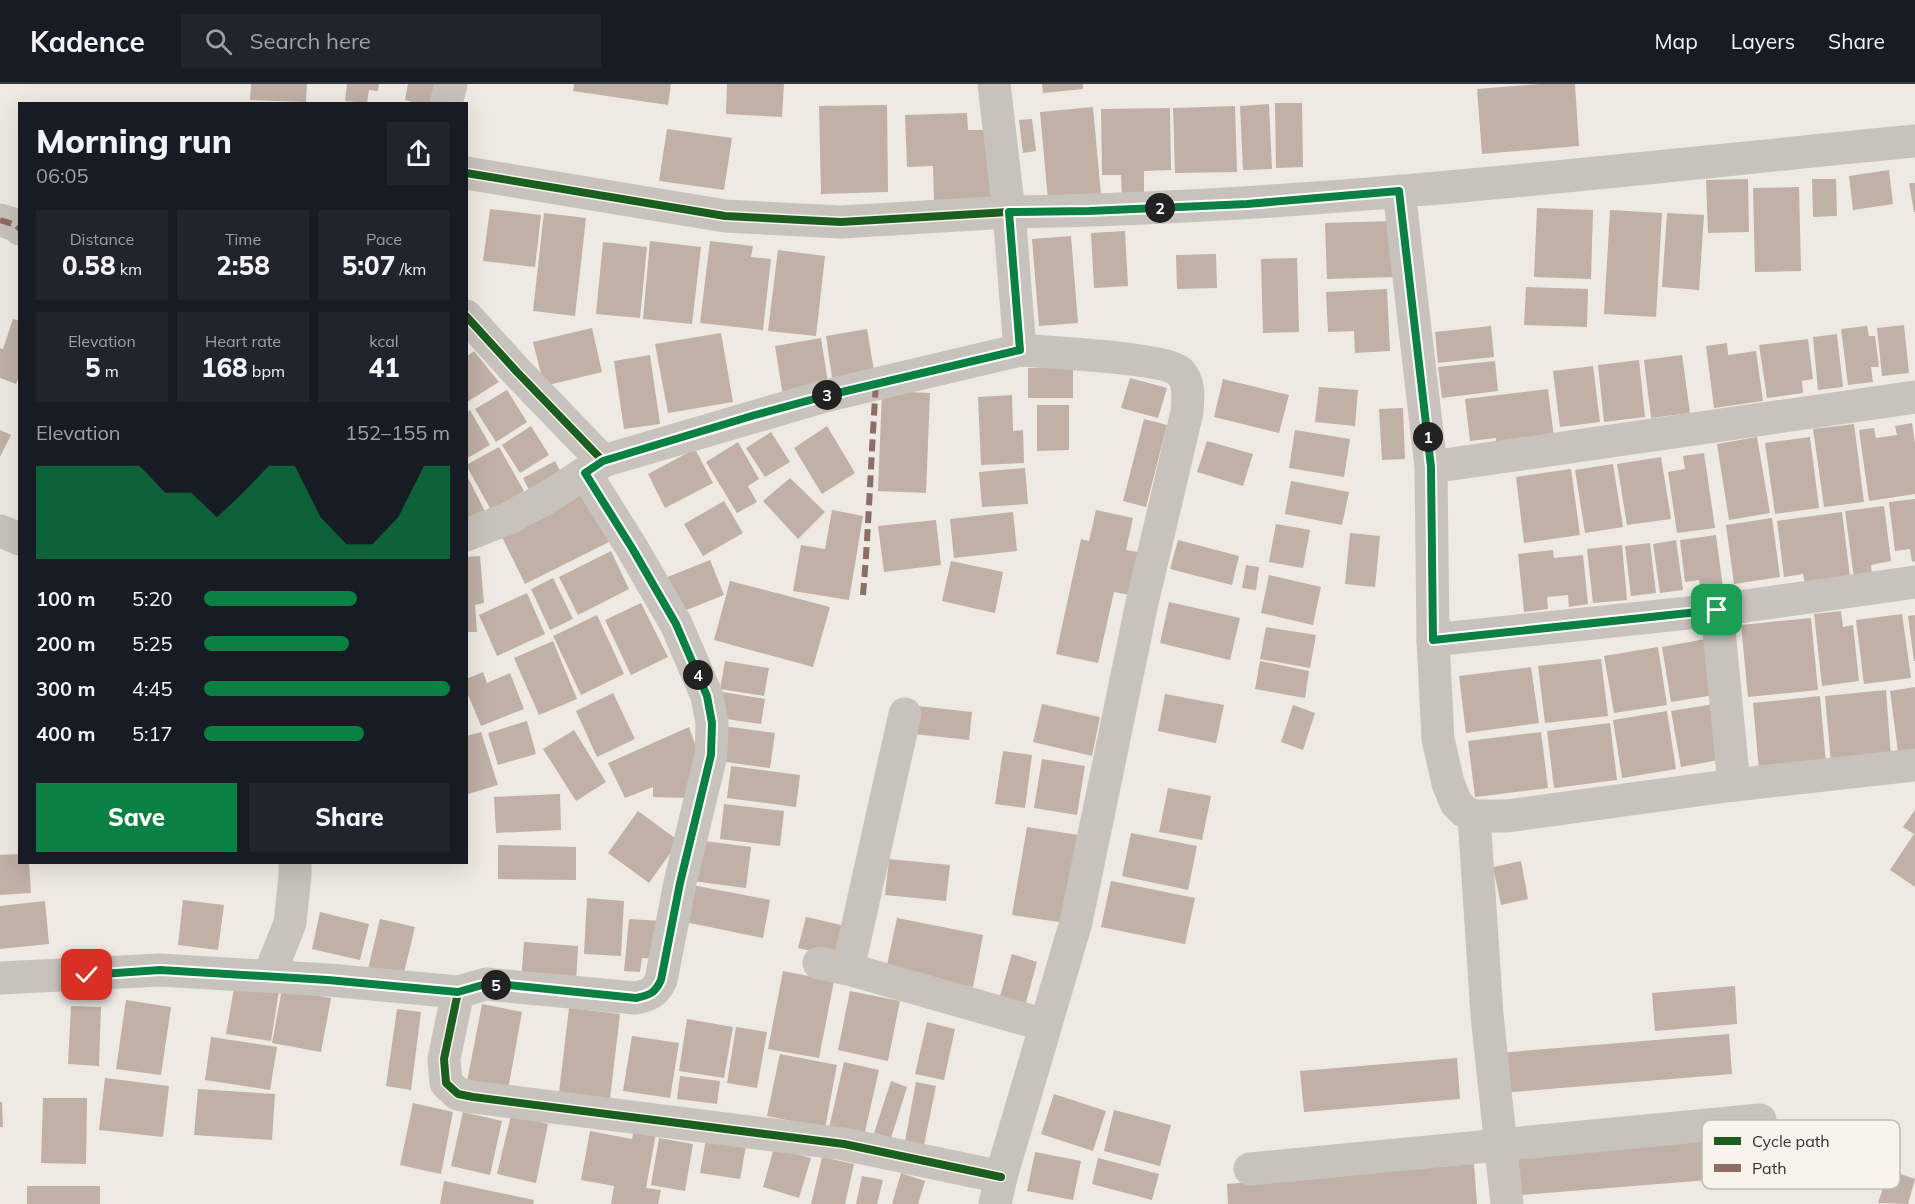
<!DOCTYPE html>
<meta charset="utf-8">
<style>
body{margin:0;font-family:Mulish,sans-serif;background:#20242c;color:#f1f3f6;height:100vh;display:flex;flex-direction:column;font-size:22px;white-space:nowrap}
*{box-sizing:border-box;margin:0}
p{font-size:20px;color:#9ea1a6}
.icon{flex:none;width:33px;height:33px;fill:none;stroke:currentColor;stroke-width:2;stroke-linecap:round;stroke-linejoin:round}
.map{position:relative;flex:1;overflow:hidden}
.side{position:absolute;left:18px;top:18px;width:450px;height:762px;display:flex;flex-direction:column;background:#171b24;border-radius:0px;box-shadow:0 6px 24px #0002}
.side>*{flex:none}
.pin{position:absolute;display:grid;place-items:center;width:51px;height:51px;color:#fff;margin:-26px;border-radius:12px;box-shadow:0 3px 9px #0006}
.km{position:absolute;width:30px;height:30px;margin:-15px;border-radius:50%;background:#222;color:#fff;font-size:16px;line-height:30px;text-align:center}
.round{display:grid;place-items:center;flex:none;width:63px;height:63px;border-radius:0px;background:#20242c}
.summary{display:flex;align-items:center;justify-content:space-between;height:102px;padding:0 18px}
h1{font-size:33px;font-weight:800;line-height:45px}
.stats{display:grid;grid-template-columns:repeat(3,1fr);gap:9px;height:102px;padding:6px 18px}
.stats div{display:grid;align-content:center;border-radius:0px;background:#20242c;text-align:center}
.stats b{font-size:26px;font-weight:800}
.stats small{font-size:16px;font-weight:400}
.stats p{font-size:16px}
.chart{height:168px;padding:12px 18px}
.chart p{display:flex;justify-content:space-between}
.chart svg{width:100%;height:108px;margin-top:6px;fill:#0b8043;opacity:.7}
.cta{display:flex;gap:12px;margin-top:auto;padding:12px 18px}
.cta a{flex:1;height:69px;border-radius:0px;background:#0b8043;color:#fff;font-size:24px;font-weight:800;line-height:69px;text-align:center}
.cta a+a{background:#20242c;color:#f1f3f6}
ul{padding:0 18px;list-style:none;font-size:20px}
li{display:grid;grid-template-columns:96px 72px 1fr;align-items:center;height:45px}
li i{height:15px;border-radius:8px;background:#0b8043}
header{display:flex;align-items:center;gap:36px;box-sizing:border-box;height:84px;padding:0 30px;background:#171b24;border-bottom:2px solid #363941}
header strong{font-size:28px}
nav{display:flex;gap:33px;margin-inline-start:auto;font-size:21px}
.search{width:420px;height:54px;background:#20242c;display:flex;align-items:center;gap:15px;box-sizing:border-box;padding:0 21px;border-radius:0px;color:#9ea1a6;font-size:22px}
.map>svg:first-child{display:block}
</style>
<header>
<strong>Kadence</strong>
<div class="search"><svg class="icon" aria-label="search" viewBox="0 0 24 24"><circle cx="10" cy="10" r="6"/><path d="M15 15l6 6"/></svg>Search here</div>
<nav><a>Map</a><a>Layers</a><a>Share</a></nav>
</header>
<div class="map">
<svg width="1915" height="1120" viewBox="0 0 1915 1120">
<rect width="100%" height="100%" fill="#eeeae3"/>
<!-- building -->
<g fill="#c0b0a6">
<polygon points="251,0 307,0 306,18 250,16"/>
<polygon points="347,0 379,0 378,7 369,6 367,19 345,17"/>
<polygon points="408,0 443,0 439,20 420,20 405,16"/>
<polygon points="574,0 671,0 668,21 573,7"/>
<polygon points="727,0 784,0 782,33 726,30"/>
<polygon points="1042,0 1083,0 1083,5 1043,9"/>
<polygon points="1540,0 1575,0 1579,62 1482,70 1477,5"/>
<polygon points="1275,19 1302,19 1303,83 1276,84"/>
<polygon points="1269,20 1272,85 1243,86 1240,22"/>
<polygon points="887,21 888,108 821,110 819,22"/>
<polygon points="1235,22 1237,88 1175,89 1173,24"/>
<polygon points="1093,23 1101,111 1048,116 1040,28"/>
<polygon points="1170,24 1171,86 1144,87 1144,111 1122,112 1121,91 1102,91 1101,25"/>
<polygon points="967,29 968,46 990,46 992,115 934,116 933,82 907,83 905,31"/>
<polygon points="1032,35 1036,67 1023,69 1019,36"/>
<polygon points="667,45 732,54 724,106 659,97"/>
<polygon points="1889,86 1893,120 1853,126 1849,92"/>
<polygon points="1748,95 1749,148 1708,149 1706,96"/>
<polygon points="1812,95 1836,95 1837,132 1813,133"/>
<polygon points="1909,99 1915,99 1915,128 1914,128"/>
<polygon points="1799,103 1801,187 1755,188 1753,104"/>
<polygon points="1537,124 1593,126 1591,195 1534,193"/>
<polygon points="490,125 541,131 535,183 483,177"/>
<polygon points="1610,126 1662,129 1656,233 1604,230"/>
<polygon points="544,129 586,134 575,232 533,227"/>
<polygon points="1667,129 1704,131 1699,206 1662,203"/>
<polygon points="1392,137 1394,193 1327,195 1325,139"/>
<polygon points="1125,147 1128,202 1094,204 1091,149"/>
<polygon points="1071,152 1078,239 1039,242 1032,155"/>
<polygon points="650,157 701,163 692,240 643,235"/>
<polygon points="710,157 753,162 751,173 771,175 763,246 700,239"/>
<polygon points="603,158 647,163 640,234 596,230"/>
<polygon points="778,166 825,172 816,252 768,247"/>
<polygon points="1216,170 1217,204 1177,205 1176,171"/>
<polygon points="1297,174 1299,248 1263,249 1261,175"/>
<polygon points="1526,203 1588,205 1587,243 1524,241"/>
<polygon points="1387,205 1390,267 1355,269 1354,247 1328,248 1326,208"/>
<polygon points="13,235 20,237 20,290 16,300 0,294 0,264 3,265"/>
<polygon points="1904,241 1909,289 1882,292 1877,244"/>
<polygon points="1491,242 1494,273 1438,279 1435,248"/>
<polygon points="1867,242 1869,252 1875,252 1879,283 1871,283 1873,298 1848,301 1841,245"/>
<polygon points="592,244 602,288 544,302 533,258"/>
<polygon points="867,245 875,293 833,300 826,252"/>
<polygon points="721,249 733,318 668,329 655,260"/>
<polygon points="1837,250 1843,303 1818,306 1813,253"/>
<polygon points="821,254 829,305 783,312 775,262"/>
<polygon points="1808,255 1813,295 1802,297 1803,309 1767,314 1759,261"/>
<polygon points="1727,259 1728,271 1756,267 1763,317 1714,324 1706,262"/>
<polygon points="474,267 499,298 467,318 466,273"/>
<polygon points="650,271 660,340 624,345 614,277"/>
<polygon points="1682,271 1690,329 1651,334 1644,276"/>
<polygon points="1639,276 1645,333 1604,338 1598,281"/>
<polygon points="1495,277 1498,307 1442,314 1438,283"/>
<polygon points="1593,282 1600,338 1560,343 1553,287"/>
<rect x="1028" y="284" width="45" height="30"/>
<polygon points="1130,294 1167,304 1158,334 1121,324"/>
<polygon points="1223,295 1289,311 1279,349 1214,333"/>
<polygon points="1319,303 1358,306 1355,342 1315,338"/>
<polygon points="1548,305 1554,354 1496,362 1496,354 1470,357 1465,315"/>
<polygon points="507,306 527,338 496,358 475,325"/>
<polygon points="882,307 930,309 926,409 878,407"/>
<polygon points="1012,311 1013,347 1023,346 1024,379 981,381 978,313"/>
<polygon points="1037,321 1069,321 1069,366 1037,367"/>
<polygon points="1403,324 1405,375 1382,376 1379,325"/>
<polygon points="470,326 490,361 466,375 466,328"/>
<polygon points="1144,335 1167,341 1146,423 1123,417"/>
<polygon points="1912,339 1915,360 1915,410 1869,417 1859,346 1874,344 1876,354 1897,351 1895,342"/>
<polygon points="1854,340 1864,418 1824,423 1813,345"/>
<polygon points="531,342 549,371 520,389 502,361"/>
<polygon points="827,342 855,389 822,410 794,364"/>
<polygon points="0,346 11,351 0,373"/>
<polygon points="1295,346 1350,355 1344,393 1289,384"/>
<polygon points="771,348 790,378 765,393 746,364"/>
<polygon points="1757,353 1770,429 1729,436 1717,360"/>
<polygon points="1810,353 1819,424 1775,430 1765,359"/>
<polygon points="1207,357 1253,370 1243,402 1197,388"/>
<polygon points="738,358 759,395 748,402 757,418 737,429 706,378"/>
<polygon points="499,363 524,407 491,426 466,381"/>
<polygon points="695,365 713,399 665,424 648,390"/>
<polygon points="1704,369 1715,444 1677,449 1668,388 1685,385 1683,372"/>
<polygon points="1661,373 1671,435 1627,441 1617,380"/>
<polygon points="555,377 565,396 533,414 523,394"/>
<polygon points="1613,380 1623,443 1585,449 1575,386"/>
<polygon points="1025,384 1028,420 982,423 979,388"/>
<polygon points="1571,385 1580,451 1524,459 1516,393"/>
<polygon points="466,390 486,429 466,439"/>
<polygon points="790,394 825,428 798,455 763,417"/>
<polygon points="1291,397 1349,408 1342,441 1285,430"/>
<polygon points="583,407 609,458 525,500 500,449"/>
<polygon points="1915,415 1915,477 1912,478 1910,465 1895,467 1889,418"/>
<polygon points="724,417 743,449 703,472 684,440"/>
<polygon points="1884,422 1891,477 1871,481 1872,491 1854,494 1845,427"/>
<polygon points="832,426 863,432 849,516 793,507 801,461 825,465"/>
<polygon points="1096,426 1133,434 1126,466 1144,469 1135,512 1114,508 1098,579 1056,570 1081,455 1089,457"/>
<polygon points="1013,428 1017,467 954,474 950,435"/>
<polygon points="1842,428 1850,493 1805,499 1803,490 1784,493 1777,437"/>
<polygon points="1772,434 1780,493 1734,500 1726,441"/>
<polygon points="936,436 941,481 884,488 878,442"/>
<polygon points="1276,440 1310,446 1303,484 1269,478"/>
<polygon points="1350,449 1380,452 1375,503 1345,500"/>
<polygon points="1716,451 1723,504 1701,507 1699,496 1685,498 1680,456"/>
<polygon points="1178,456 1239,472 1232,501 1170,485"/>
<polygon points="1676,456 1683,506 1660,509 1653,460"/>
<polygon points="1650,459 1656,509 1631,512 1625,462"/>
<polygon points="1622,461 1627,516 1593,519 1587,465"/>
<polygon points="1553,466 1554,474 1583,471 1588,520 1569,523 1568,511 1547,513 1548,525 1524,528 1518,470"/>
<polygon points="611,467 629,505 578,531 559,493"/>
<polygon points="480,472 484,519 475,521 477,548 466,548 466,473"/>
<polygon points="710,476 724,511 679,529 665,494"/>
<polygon points="951,477 1003,488 995,529 942,517"/>
<polygon points="1246,481 1259,483 1256,506 1242,504"/>
<polygon points="1269,491 1321,503 1313,541 1261,529"/>
<polygon points="553,494 573,535 550,546 531,505"/>
<polygon points="730,497 830,523 813,583 714,556"/>
<polygon points="527,509 545,550 497,572 479,531"/>
<polygon points="1169,518 1240,534 1230,576 1160,559"/>
<polygon points="641,519 668,573 631,591 605,536"/>
<polygon points="1841,527 1843,543 1853,541 1859,597 1822,602 1814,530"/>
<polygon points="1902,530 1911,594 1864,600 1856,536"/>
<polygon points="597,531 624,590 581,611 553,552"/>
<polygon points="1915,531 1915,577 1914,577 1908,532"/>
<polygon points="1811,534 1818,606 1748,613 1741,541"/>
<polygon points="1266,543 1316,551 1310,584 1260,575"/>
<polygon points="1705,555 1714,611 1671,618 1662,563"/>
<polygon points="553,557 577,615 539,631 514,574"/>
<polygon points="1658,563 1667,621 1614,629 1604,572"/>
<polygon points="1601,575 1608,632 1545,639 1538,582"/>
<polygon points="725,577 769,584 764,612 720,605"/>
<polygon points="1260,577 1309,587 1305,614 1255,605"/>
<polygon points="1531,583 1539,639 1466,649 1459,592"/>
<polygon points="483,588 487,599 510,589 524,625 481,642 466,606 466,595"/>
<polygon points="1915,603 1915,666 1898,668 1890,607"/>
<polygon points="1886,606 1891,673 1831,679 1825,612"/>
<polygon points="723,608 765,615 761,640 719,634"/>
<polygon points="613,609 635,655 597,673 576,627"/>
<polygon points="1165,610 1224,621 1216,659 1158,647"/>
<polygon points="1820,612 1826,679 1759,686 1753,619"/>
<polygon points="1042,620 1100,633 1092,672 1033,658"/>
<polygon points="1714,620 1724,675 1681,683 1671,627"/>
<polygon points="908,621 972,628 969,656 905,649"/>
<polygon points="1293,621 1315,629 1303,666 1281,658"/>
<polygon points="1667,627 1676,685 1622,694 1613,636"/>
<polygon points="527,637 536,670 498,681 488,649"/>
<polygon points="1610,639 1617,696 1554,704 1547,647"/>
<polygon points="723,642 775,649 770,684 718,677"/>
<polygon points="689,643 702,680 689,714 653,713 653,703 625,714 608,679"/>
<polygon points="574,646 606,698 576,717 543,665"/>
<polygon points="481,648 498,701 468,710 466,652"/>
<polygon points="1541,648 1548,704 1475,713 1468,657"/>
<polygon points="1003,667 1032,671 1025,724 995,720"/>
<polygon points="1042,675 1085,682 1077,731 1034,724"/>
<polygon points="731,682 800,691 796,723 727,714"/>
<polygon points="1168,704 1211,712 1202,756 1159,748"/>
<polygon points="560,710 561,746 496,749 494,713"/>
<polygon points="724,720 784,727 780,762 720,755"/>
<polygon points="1915,726 1915,803 1890,786 1914,750 1903,743"/>
<polygon points="638,727 679,757 649,799 608,769"/>
<polygon points="1027,743 1079,751 1065,839 1012,831"/>
<polygon points="1131,749 1197,762 1188,806 1122,792"/>
<polygon points="697,756 751,763 746,804 692,797"/>
<polygon points="498,761 576,763 576,796 498,795"/>
<polygon points="20,770 20,778 29,778 31,809 0,811 0,771"/>
<polygon points="889,775 950,781 946,817 885,811"/>
<polygon points="1521,777 1528,815 1501,821 1493,783"/>
<polygon points="1111,797 1195,814 1185,860 1101,843"/>
<polygon points="692,801 770,816 763,854 685,838"/>
<polygon points="587,814 624,817 621,872 584,870"/>
<polygon points="183,816 224,821 218,866 178,861"/>
<polygon points="45,817 49,860 0,865 0,822"/>
<polygon points="320,828 369,840 360,876 312,865"/>
<polygon points="806,833 854,844 847,875 798,864"/>
<polygon points="897,834 983,851 973,903 886,886"/>
<polygon points="380,835 415,843 403,893 368,885"/>
<polygon points="629,835 660,837 657,875 642,874 640,888 624,887"/>
<polygon points="524,858 578,862 576,900 521,896"/>
<polygon points="1012,870 1037,878 1024,926 998,919"/>
<polygon points="783,887 834,897 819,974 768,965"/>
<polygon points="235,899 279,907 271,957 226,950"/>
<polygon points="1735,902 1737,940 1655,947 1652,909"/>
<polygon points="282,905 331,914 321,968 272,959"/>
<polygon points="850,907 900,917 888,977 838,966"/>
<polygon points="126,916 171,923 161,991 116,985"/>
<polygon points="482,920 522,928 508,1006 467,998"/>
<polygon points="71,922 101,923 99,982 68,980"/>
<polygon points="569,924 620,930 610,1015 559,1009"/>
<polygon points="397,925 421,928 411,1006 386,1002"/>
<polygon points="687,935 733,943 724,994 679,987"/>
<polygon points="927,938 955,945 944,996 915,990"/>
<polygon points="736,943 767,948 757,1004 727,999"/>
<polygon points="1729,950 1732,990 1501,1009 1498,969"/>
<polygon points="632,952 679,959 670,1014 623,1007"/>
<polygon points="211,953 277,963 270,1006 205,996"/>
<polygon points="780,970 837,981 825,1044 767,1032"/>
<polygon points="1457,974 1460,1015 1304,1028 1300,987"/>
<polygon points="844,978 879,986 864,1052 829,1044"/>
<polygon points="680,992 720,997 717,1020 677,1015"/>
<polygon points="105,994 169,1002 163,1053 99,1046"/>
<polygon points="891,997 907,1003 891,1054 874,1049"/>
<polygon points="916,998 936,1002 924,1061 905,1057"/>
<polygon points="198,1005 275,1010 272,1056 194,1051"/>
<polygon points="1054,1010 1106,1027 1093,1067 1041,1050"/>
<polygon points="43,1014 87,1014 86,1080 41,1079"/>
<polygon points="0,1018 2,1018 3,1043 0,1043"/>
<polygon points="413,1019 453,1028 441,1090 400,1081"/>
<polygon points="1114,1026 1171,1041 1160,1082 1104,1067"/>
<polygon points="463,1028 502,1037 490,1091 451,1082"/>
<polygon points="511,1031 548,1040 536,1099 497,1090"/>
<polygon points="634,1045 656,1049 646,1104 661,1106 658,1120 611,1120 614,1102 581,1096 590,1047 632,1055"/>
<polygon points="659,1054 693,1060 685,1107 651,1101"/>
<polygon points="1743,1054 1746,1093 1509,1112 1506,1074"/>
<polygon points="706,1055 746,1062 740,1095 700,1089"/>
<polygon points="774,1064 811,1074 799,1114 763,1103"/>
<polygon points="1035,1068 1081,1077 1073,1116 1027,1107"/>
<polygon points="822,1073 854,1080 845,1120 811,1120"/>
<polygon points="1098,1074 1159,1090 1152,1116 1092,1100"/>
<polygon points="1474,1080 1477,1120 1228,1120 1227,1100"/>
<polygon points="1889,1086 1915,1095 1908,1120 1878,1119"/>
<polygon points="901,1089 925,1097 918,1120 892,1120"/>
<polygon points="862,1092 883,1096 877,1120 856,1120"/>
<polygon points="444,1097 534,1116 533,1120 440,1120"/>
<rect x="27" y="1102" width="73" height="18"/>
</g>
<g fill="none" stroke-linecap="round" stroke-linejoin="round">
<!-- minor -->
<g stroke="#c7c2bc" stroke-width="33">
<path d="M994,0L1009,128C1312,124 1614,86 1915,57"/>
<polyline points="446,20 451,0"/>
<polyline points="466,89 725,132 841,138 1009,128 1020,266 825,312 603,377 517,288 466,232"/>
<polyline points="1399,107 1431,383 1433,556 1438,655 1448,699 1456,719 1464,727 1474,732 1507,732 1734,701 1915,681"/>
<polyline points="0,136 16,141 20,145"/>
<polyline points="1431,383 1915,313"/>
<path d="M585,389L632,464L676,540L707,612L712,639L711,671L680,799L661,896C655,909 649,911 635,914L486,900L458,908L444,975L446,999L458,1010L473,1013L844,1060L1001,1093"/>
<polyline points="0,447 20,455"/>
<polyline points="466,451 507,435 545,415 603,377"/>
<polyline points="1717,526 1734,701"/>
<polyline points="1433,556 1717,526 1915,498"/>
<polyline points="1474,732 1487,931 1507,1120"/>
<polyline points="819,879 848,885 1045,941"/>
<polyline points="848,885 905,630"/>
<polyline points="269,892 290,839 295,791 295,778"/>
<polyline points="0,894 160,886 328,896 458,908"/>
<polyline points="1250,1085 1760,1036"/>
<path d="M995,1120L1001,1093L1076,838L1142,519L1187,328C1188,314 1190,299 1180,288C1165,274 1047,268 1020,266"/>
</g>
<!-- quiet -->
<g stroke="#8d6e63" stroke-width="6" stroke-dasharray="12 6" stroke-linecap="butt">
<polyline points="0,136 16,141 20,145"/>
<path d="M863,511C869,441 871,371 876,300"/>
</g>
<!-- cycleway casing -->
<g stroke="#f9f4eb" stroke-width="11">
<g id="cycleway">
<polyline points="466,89 725,132 841,138 1009,128 1020,266 825,312 603,377 517,288 466,232"/>
<path d="M585,389L632,464L676,540L707,612L712,639L711,671L680,799L661,896C655,909 649,911 635,914L486,900L458,908L444,975L446,999L458,1010L473,1013L844,1060L1001,1093"/>
</g>
</g>
<!-- cycleway -->
<use href="#cycleway" stroke="#1b5e20" stroke-width="8"/>
</g>
<g fill="none" stroke-linecap="round" stroke-linejoin="round">
<!-- route casing -->
<g stroke="#fff" stroke-width="12">
<path id="route" d="M87,891L160,886L328,896L458,908L486,900L507,901L636,914C650,911 655,909 661,896L680,799L711,671L712,639L707,612L676,540L632,464L585,389L603,377L755,331L825,312L1020,266L1009,128L1089,127L1247,120L1399,107L1431,383L1433,556L1717,526"/>
</g>
<!-- route -->
<use href="#route" stroke="#0b8043" stroke-width="8"/>
</g>
<!-- legend -->
<rect x="1702" y="1036" width="198" height="69" rx="9" fill="#f9f4eb" stroke="#bfb9b1" stroke-width="1.5"/>
<rect x="1714" y="1053" width="27" height="8" fill="#1b5e20"/>
<rect x="1714" y="1080" width="27" height="8" fill="#8d6e63"/>
<g font-size="16" fill="#38302a">
<text x="1752" y="1063">Cycle path</text>
<text x="1752" y="1090">Path</text>
</g>
</svg>
<div class="pin" style="left:1717px;top:526px;background:#1e9e55"><svg class="icon" aria-label="arrive" viewBox="0 0 24 24"><path d="M6 21V4h12l-3 4 3 4H6"/></svg></div>
<div class="pin" style="left:87px;top:891px;background:#d93025"><svg class="icon" aria-label="check" viewBox="0 0 24 24"><path d="M5 12l5 5 9-10"/></svg></div>
<b class="km" style="left:1428px;top:353px">1</b>
<b class="km" style="left:1160px;top:124px">2</b>
<b class="km" style="left:827px;top:311px">3</b>
<b class="km" style="left:698px;top:591px">4</b>
<b class="km" style="left:496px;top:901px">5</b>
<section class="side">
<div class="summary"><div><h1>Morning run</h1><p>06:05</p></div><a class="round"><svg class="icon" aria-label="share" viewBox="0 0 24 24"><path d="M12 15V3M7 8l5-5 5 5M5 13v7h14v-7"/></svg></a></div>
<div class="stats">
<div><p>Distance</p><b>0.58<small> km</small></b></div>
<div><p>Time</p><b>2:58</b></div>
<div><p>Pace</p><b>5:07<small> /km</small></b></div>
</div>
<div class="stats">
<div><p>Elevation</p><b>5<small> m</small></b></div>
<div><p>Heart rate</p><b>168<small> bpm</small></b></div>
<div><p>kcal</p><b>41</b></div>
</div>
<div class="chart"><p><span>Elevation</span>152–155 m</p>
<svg viewBox="0 0 160 44" preserveAspectRatio="none"><path d="M0 44V6L10 6L20 6L30 6L40 6L50 17L60 17L70 27L80 17L90 6L100 6L110 27L120 38L130 38L140 27L150 6L160 6V44z"/></svg>
</div>
<ul>
<li><b>100 m</b>5:20<i style="width:62%"></i></li>
<li><b>200 m</b>5:25<i style="width:59%"></i></li>
<li><b>300 m</b>4:45<i style="width:100%"></i></li>
<li><b>400 m</b>5:17<i style="width:65%"></i></li>
</ul>
<div class="cta"><a>Save</a><a>Share</a></div>
</section>
</div>
